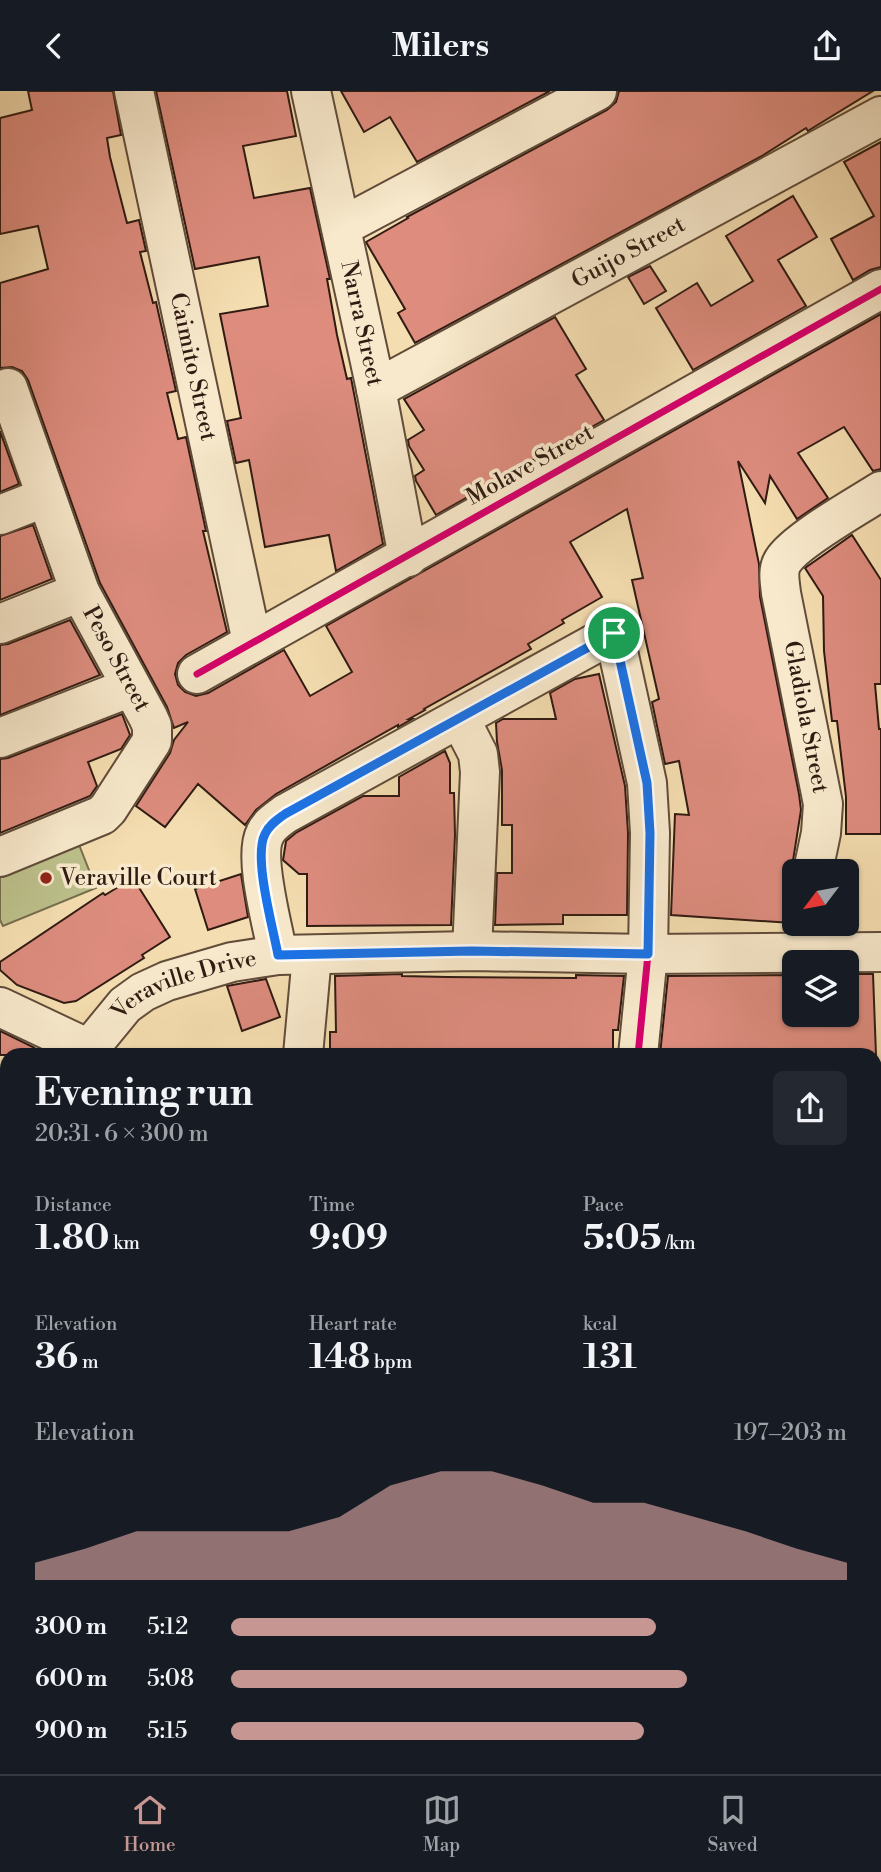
<!DOCTYPE html>
<meta charset="utf-8">
<style>
body{margin:0;font-family:"Libre Bodoni",serif;background:#242831;color:#f1f3f6;height:100vh;display:flex;flex-direction:column;font-size:26px;white-space:nowrap}
*{box-sizing:border-box;margin:0}
p{font-size:23px;color:#9ea1a6}
.icon{flex:none;width:38px;height:38px;fill:none;stroke:currentColor;stroke-width:2;stroke-linecap:round;stroke-linejoin:round}
.map{position:relative;flex:1;overflow:hidden}
.side{position:absolute;left:0px;top:957px;width:882px;height:726px;display:flex;flex-direction:column;background:#171b24;border-radius:21px 21px 0 0;box-shadow:0 2px 5px #0004}
.side>*{flex:none}
.needle{width:46px;rotate:238deg}
.buttons{position:absolute;left:782px;top:768px;display:grid;gap:14px}
.buttons a{display:grid;place-items:center;width:77px;height:77px;border-radius:10px;background:#171b24;box-shadow:0 2px 5px #0004;font-size:35px}
.pin{position:absolute;display:grid;place-items:center;width:60px;height:60px;color:#fff;margin:-30px;border:4px solid #fff;border-radius:50%;box-shadow:0 2px 7px #0007}
.round{display:grid;place-items:center;flex:none;width:74px;height:74px;border-radius:10px;background:#242831}
.head{display:flex;align-items:center;justify-content:space-between;height:119px;padding:0 35px}
h1{font-size:38px;font-weight:800;line-height:52px}
.metrics{display:grid;grid-template-columns:repeat(3,1fr);gap:10px;height:119px;padding:7px 35px}
.metrics div{display:grid;align-content:center}
.metrics b{font-size:35px;font-weight:800}
.metrics small{font-size:19px;font-weight:400}
.metrics p{font-size:19px}
.chart{height:196px;padding:14px 35px}
.chart p{display:flex;justify-content:space-between}
.chart svg{width:100%;height:126px;margin-top:7px;fill:#c59692;opacity:.7}
ul{padding:0 35px;list-style:none;font-size:23px}
li{display:grid;grid-template-columns:112px 84px 1fr;align-items:center;height:52px}
li i{height:18px;border-radius:9px;background:#c59692}
header{display:flex;justify-content:space-between;align-items:center;height:91px;padding:0 35px;background:#171b24;font-size:32px;font-weight:800}
.menu{display:flex;justify-content:space-around;align-items:center;height:98px;border-top:2px solid #363941;background:#171b24;font-size:19px;color:#9ea1a6}
.menu a{display:grid;justify-items:center;gap:4px}
.menu .current{color:#c59692}
.map>svg:first-child{display:block}
</style>
<header><svg class="icon" aria-label="back" viewBox="0 0 24 24"><path d="M15 5l-7 7 7 7"/></svg>Milers<svg class="icon" aria-label="share" viewBox="0 0 24 24"><path d="M12 15V3M7 8l5-5 5 5M5 13v7h14v-7"/></svg></header>
<div class="map">
<svg width="881" height="1683" viewBox="0 0 881 1683">
<rect width="100%" height="100%" fill="#f4ddb0"/>
<filter id="stains"><feTurbulence type="fractalNoise" baseFrequency=".00286" numOctaves="4"/><feColorMatrix values="0 0 0 0 .2 0 0 0 0 .09 0 0 0 0 .02 0 0 0 .5 -.17"/></filter>
<radialGradient id="worn" r=".72"><stop offset=".6" stop-color="#630" stop-opacity="0"/><stop offset="1" stop-color="#630" stop-opacity=".3"/></radialGradient>
<!-- green -->
<polygon fill="#bcc08b" stroke="#766e4e" stroke-width="2" points="76,746 96,797 3,835 0,829 0,777"/>
<!-- building -->
<g fill="#dd8c7e" stroke="#301b12" stroke-width="2">
<polygon points="28,0 113,0 121,44 107,47 110,66 127,132 139,129 146,160 140,161 153,212 156,211 176,300 167,302 178,348 186,346 206,440 203,440 227,541 186,564 178,572 175,583 178,594 185,601 196,605 208,602 284,559 310,605 352,581 326,535 881,223 881,378 873,380 844,336 798,362 828,407 797,428 770,385 765,412 738,370 759,473 760,506 799,703 801,719 792,776 794,790 792,832 671,824 675,723 689,724 679,670 665,673 652,611 659,608 632,489 643,487 627,418 570,451 602,506 562,529 564,532 528,553 531,558 424,618 425,619 409,628 412,628 398,636 398,634 276,703 256,719 245,734 198,693 165,736 136,715 170,662 174,649 188,631 174,637 167,616 100,492 28,289 22,280 12,276 0,277 0,192 48,178 38,135 0,143 0,27 32,19"/>
<polygon points="156,0 287,0 296,45 243,55 254,107 310,97 330,188 327,188 337,244 347,288 351,287 383,453 336,480 329,444 265,456 249,369 236,372 227,330 241,327 220,223 268,215 259,166 195,178"/>
<polygon points="341,0 550,0 417,71 390,26 364,41"/>
<polygon points="619,0 873,0 811,38 808,40 806,37 762,65 415,252 398,222 405,218 366,151 408,127 407,126 607,19 616,11"/>
<polygon points="881,51 881,176 870,179 853,189 831,148 874,125 844,71"/>
<polygon points="793,105 817,146 778,169 806,215 693,279 656,217 697,192 711,215 753,190 726,145"/>
<polygon points="650,175 666,200 644,213 628,186"/>
<polygon points="555,226 586,278 576,284 604,329 436,424 416,390 415,385 424,379 409,355 408,349 424,339 404,308"/>
<polygon points="0,340 19,393 0,401"/>
<polygon points="33,434 52,488 0,509 0,445"/>
<polygon points="852,444 881,489 881,593 875,593 879,638 881,638 881,743 846,743 846,706 837,630 832,630 824,560 823,505 805,477"/>
<polygon points="70,529 100,584 0,624 0,554 8,553"/>
<polygon points="599,583 625,695 628,742 627,824 563,824 563,833 495,834 497,782 512,782 512,734 502,734 502,679 497,651 496,632 503,628 556,628 550,602 575,588"/>
<polygon points="122,623 130,644 121,658 88,671 97,695 90,705 0,742 0,668 8,667"/>
<polygon points="445,660 450,672 450,702 454,702 455,744 451,834 307,835 307,783 299,783 283,769 286,750 297,741 363,705 399,705 399,686"/>
<polygon points="241,783 248,826 208,839 195,798"/>
<polygon points="133,787 170,846 142,864 144,867 76,910 64,912 17,894 0,879 0,871 103,802 105,804"/>
<polygon points="402,883 402,885 447,886 576,887 576,884 624,885 618,939 613,939 613,964 330,964 330,941 336,941 335,885"/>
<polygon points="847,883 873,883 876,964 660,964 668,885 794,884 794,924 847,924"/>
<polygon points="266,888 280,926 242,940 227,895"/>
<polygon points="0,940 33,956 45,964 0,964"/>
</g>
<g fill="none" stroke-linecap="round" stroke-linejoin="round">
<!-- minor casing -->
<g stroke="#614c3a" stroke-width="42">
<g id="minor">
<path id="s1" d="M134,0L252,551"/>
<path id="s2" d="M311,0L376,298L408,466"/>
<polyline points="341,136 597,0"/>
<path id="s3" d="M376,298L881,25"/>
<path id="s4" d="M0,300L8,297L80,501L148,626L152,635V650L108,718L102,724L0,766"/>
<polyline points="0,424 46,406"/>
<polyline points="0,533 80,501"/>
<polyline points="197,583 881,198"/>
<polyline points="460,628 478,663 480,681 472,860"/>
<polyline points="0,647 131,596"/>
<path d="M813,780L821,742L823,713L781,502C780,492 777,479 783,470C795,450 859,414 881,400"/>
<path d="M278,864C273,836 253,766 265,743C269,734 277,729 285,723L614,542L647,692L650,742L648,863L638,964"/>
<polyline points="0,916 89,958"/>
<path id="s5" d="M84,964L125,914L143,901L167,890L232,871L278,864L472,860L648,863L881,861"/>
<polyline points="303,964 312,864"/>
<polyline points="0,1082 7,1072"/>
<polyline points="0,1202 7,1202"/>
<polyline points="875,1240 877,1281 875,1293"/>
<polyline points="0,1372 7,1372"/>
<polyline points="0,1542 7,1542"/>
<polyline points="851,1676 851,1683"/>
<polyline points="503,1683 505,1676"/>
<polyline points="675,1683 677,1676"/>
</g>
</g>
<!-- minor -->
<use href="#minor" stroke="#f8e9cc" stroke-width="38"/>
<!-- cycleway casing -->
<g stroke="#f8e9cc" stroke-width="11">
<g id="cycleway">
<polyline points="197,583 881,198"/>
<path d="M278,864C273,836 253,766 265,743C269,734 277,729 285,723L614,542L647,692L650,742L648,863L638,964"/>
</g>
</g>
<!-- cycleway -->
<use href="#cycleway" stroke="#d6006c" stroke-width="7"/>
</g>
<g fill="none" stroke-linecap="round" stroke-linejoin="round">
<!-- route casing -->
<g stroke="#fff" stroke-width="14">
<path id="route" d="M614,542L647,692L650,742L648,863L472,860L278,864C273,836 253,766 265,743C269,734 277,729 285,723Z"/>
</g>
<!-- route -->
<use href="#route" stroke="#1a73e8" stroke-width="9"/>
</g>
<!-- markers -->
<circle fill="#8f2418" stroke="#f8e9cc" stroke-width="2.5" cx="46" cy="787" r="7"/>
<g text-anchor="middle" dominant-baseline="central" stroke-width="7" stroke-linejoin="round" paint-order="stroke">
<!-- street labels -->
<g font-size="23" fill="#301b12" stroke="#f8e9cc">
<text stroke="none"><textPath href="#s3" startOffset="287">Guijo Street</textPath></text>
<text stroke="none"><textPath href="#s2" startOffset="238">Narra Street</textPath></text>
<text stroke="none"><textPath href="#s1" startOffset="282">Caimito Street</textPath></text>
<text transform="translate(530 374) rotate(-29)">Molave Street</text>
<text stroke="none"><textPath href="#s4" startOffset="301">Peso Street</textPath></text>
<text transform="translate(806 626) rotate(79)">Gladiola Street</text>
<text stroke="none"><textPath href="#s5" startOffset="128">Veraville Drive</textPath></text>
</g>
<!-- poi labels -->
<g font-size="23" fill="#301b12" stroke="#f8e9cc" text-anchor="start">
<text x="60" y="787">Veraville Court</text>
</g>
</g>
<rect width="100%" height="100%" filter="url(#stains)"/>
<rect width="100%" height="100%" fill="url(#worn)"/>
</svg>
<div class="buttons">
<a><svg class="needle" viewBox="-14 -14 28 28"><path d="M0-13l5 13h-10z" fill="#e53935"/><path d="M0 13l5-13h-10z" fill="#9ea1a6"/></svg></a>
<a><svg class="icon" aria-label="layers" viewBox="0 0 24 24"><path d="M12 4l9 5-9 5-9-5zM3 14l9 5 9-5"/></svg></a>
</div>
<div class="pin" style="left:614px;top:542px;background:#1e9e55"><svg class="icon" aria-label="arrive" viewBox="0 0 24 24"><path d="M6 21V4h12l-3 4 3 4H6"/></svg></div>
<section class="side">
<div class="head"><div><h1>Evening run</h1><p>20:31 · 6 × 300 m</p></div><a class="round"><svg class="icon" aria-label="share" viewBox="0 0 24 24"><path d="M12 15V3M7 8l5-5 5 5M5 13v7h14v-7"/></svg></a></div>
<div class="metrics">
<div><p>Distance</p><b>1.80<small> km</small></b></div>
<div><p>Time</p><b>9:09</b></div>
<div><p>Pace</p><b>5:05<small> /km</small></b></div>
</div>
<div class="metrics">
<div><p>Elevation</p><b>36<small> m</small></b></div>
<div><p>Heart rate</p><b>148<small> bpm</small></b></div>
<div><p>kcal</p><b>131</b></div>
</div>
<div class="chart"><p><span>Elevation</span>197–203 m</p>
<svg viewBox="0 0 160 44" preserveAspectRatio="none"><path d="M0 44V38L10 33L20 27L30 27L40 27L50 27L60 22L70 11L80 6L90 6L100 11L110 17L120 17L130 22L140 27L150 33L160 38V44z"/></svg>
</div>
<ul>
<li><b>300 m</b>5:12<i style="width:69%"></i></li>
<li><b>600 m</b>5:08<i style="width:74%"></i></li>
<li><b>900 m</b>5:15<i style="width:67%"></i></li>
</ul>
</section>
</div>
<nav class="menu">
<a class="current"><svg class="icon" aria-label="home" viewBox="0 0 24 24"><path d="M3 11l9-7 9 7M6 9v11h12V9"/></svg>Home</a>
<a><svg class="icon" aria-label="map" viewBox="0 0 24 24"><path d="M3 6l6-2 6 2 6-2v14l-6 2-6-2-6 2zM9 4v14M15 6v14"/></svg>Map</a>
<a><svg class="icon" aria-label="saved" viewBox="0 0 24 24"><path d="M7 4h10v16l-5-4-5 4z"/></svg>Saved</a>
</nav>
